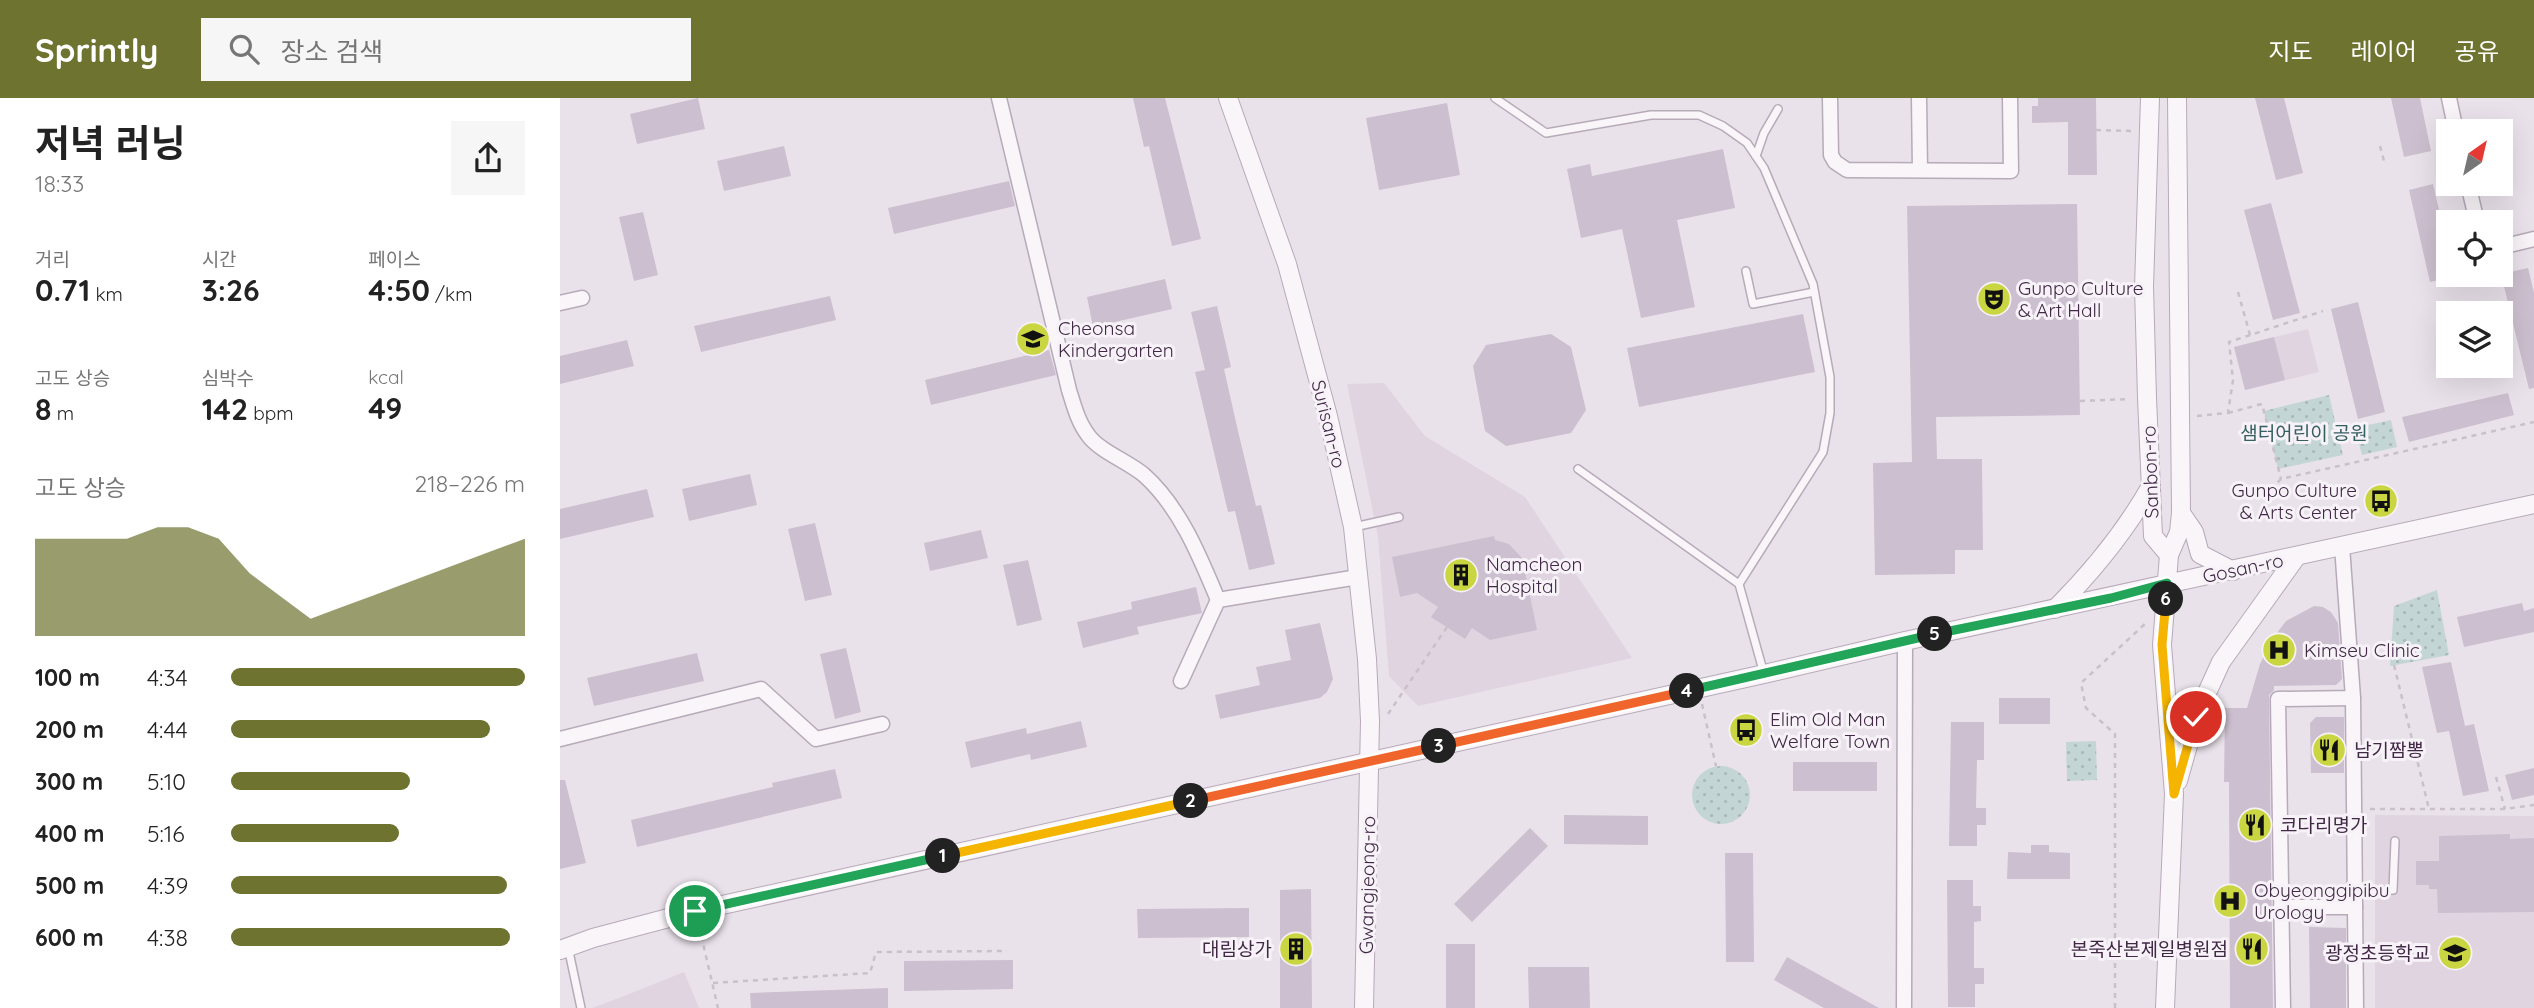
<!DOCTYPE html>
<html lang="ko">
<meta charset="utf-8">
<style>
body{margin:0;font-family:Quicksand,"Noto Sans KR",sans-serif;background:#f6f6f6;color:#222;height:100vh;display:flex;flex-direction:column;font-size:26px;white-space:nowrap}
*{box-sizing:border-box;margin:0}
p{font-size:23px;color:#767676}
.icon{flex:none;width:38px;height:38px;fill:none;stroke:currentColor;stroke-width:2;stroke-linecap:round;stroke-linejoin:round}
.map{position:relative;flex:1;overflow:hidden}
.panel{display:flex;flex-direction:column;background:#fff;width:560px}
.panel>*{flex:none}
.needle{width:46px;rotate:34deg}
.controls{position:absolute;left:1876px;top:21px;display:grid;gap:14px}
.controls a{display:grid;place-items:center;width:77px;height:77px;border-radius:0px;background:#fff;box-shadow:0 7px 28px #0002;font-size:35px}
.pin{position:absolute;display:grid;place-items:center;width:60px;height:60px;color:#fff;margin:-30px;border:4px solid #fff;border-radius:50%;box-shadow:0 2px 7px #0007}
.km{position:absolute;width:35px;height:35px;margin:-18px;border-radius:50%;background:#222;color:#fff;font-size:19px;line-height:35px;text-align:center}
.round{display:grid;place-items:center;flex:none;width:74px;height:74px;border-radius:0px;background:#f6f6f6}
.summary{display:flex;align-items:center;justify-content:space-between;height:119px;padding:0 35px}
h1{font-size:38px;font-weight:700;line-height:52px}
.stats{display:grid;grid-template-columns:repeat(3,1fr);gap:10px;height:119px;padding:7px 35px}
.stats div{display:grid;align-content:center}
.stats b{font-size:30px;font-weight:700}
.stats small{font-size:19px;font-weight:400}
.stats p{font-size:19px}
.chart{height:196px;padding:14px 35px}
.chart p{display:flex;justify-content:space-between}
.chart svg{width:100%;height:126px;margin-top:7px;fill:#6e7330;opacity:.7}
ul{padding:0 35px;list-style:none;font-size:23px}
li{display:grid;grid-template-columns:112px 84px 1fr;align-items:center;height:52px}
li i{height:18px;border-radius:9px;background:#6e7330}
header{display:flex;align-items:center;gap:42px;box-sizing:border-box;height:98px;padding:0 35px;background:#6e7330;color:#fff}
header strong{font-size:33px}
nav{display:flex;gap:38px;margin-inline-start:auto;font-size:24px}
.search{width:490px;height:63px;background:#f6f6f6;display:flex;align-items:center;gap:18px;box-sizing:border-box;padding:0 24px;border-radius:0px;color:#767676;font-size:26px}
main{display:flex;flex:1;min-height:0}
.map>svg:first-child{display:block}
</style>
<header>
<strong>Sprintly</strong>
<div class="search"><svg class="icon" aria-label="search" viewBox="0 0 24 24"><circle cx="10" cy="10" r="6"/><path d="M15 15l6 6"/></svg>장소 검색</div>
<nav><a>지도</a><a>레이어</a><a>공유</a></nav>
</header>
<main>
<section class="panel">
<div class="summary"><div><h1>저녁 러닝</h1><p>18:33</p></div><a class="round"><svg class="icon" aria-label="share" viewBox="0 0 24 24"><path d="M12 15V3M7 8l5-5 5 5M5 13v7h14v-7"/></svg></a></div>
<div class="stats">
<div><p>거리</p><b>0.71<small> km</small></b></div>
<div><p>시간</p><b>3:26</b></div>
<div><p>페이스</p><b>4:50<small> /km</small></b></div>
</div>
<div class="stats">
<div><p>고도 상승</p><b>8<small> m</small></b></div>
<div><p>심박수</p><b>142<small> bpm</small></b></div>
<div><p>kcal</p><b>49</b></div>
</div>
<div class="chart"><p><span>고도 상승</span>218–226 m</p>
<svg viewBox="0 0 160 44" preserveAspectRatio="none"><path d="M0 44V10L10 10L20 10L30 10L40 6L50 6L60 10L70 22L80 30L90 38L100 34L110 30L120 26L130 22L140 18L150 14L160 10V44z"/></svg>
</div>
<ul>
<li><b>100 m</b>4:34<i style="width:100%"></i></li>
<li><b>200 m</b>4:44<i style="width:88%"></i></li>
<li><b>300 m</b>5:10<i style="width:61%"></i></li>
<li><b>400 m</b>5:16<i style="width:57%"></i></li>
<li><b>500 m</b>4:39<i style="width:94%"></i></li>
<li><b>600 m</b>4:38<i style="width:95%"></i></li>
</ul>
</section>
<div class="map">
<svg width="1974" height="910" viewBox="0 0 1974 910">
<defs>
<pattern id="park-dots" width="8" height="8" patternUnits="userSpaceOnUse" patternTransform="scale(1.75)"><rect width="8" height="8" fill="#c3d6d5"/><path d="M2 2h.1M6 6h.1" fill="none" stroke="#a9b8b8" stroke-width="1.8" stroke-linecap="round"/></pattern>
</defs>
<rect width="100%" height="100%" fill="#eae2eb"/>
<!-- built -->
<g fill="#dfd4e0">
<polygon points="1748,231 1759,274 1685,292 1674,249"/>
<polygon points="824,285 865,338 965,399 1072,560 858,608 829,578 818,439 787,286"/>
<polygon points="1815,717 1974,718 1974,910 1815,910"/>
<polygon points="124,874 139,910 32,910 64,898"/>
</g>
<!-- park -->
<g fill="url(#park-dots)">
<polygon points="1769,297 1783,357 1718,371 1704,313"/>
<polygon points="1831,322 1837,349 1802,357 1795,330"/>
<polygon points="1877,492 1889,557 1830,568 1834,508"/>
<polygon points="1536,643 1537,682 1507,683 1506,644"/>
<circle cx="1161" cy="697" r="29"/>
</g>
<!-- building -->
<g fill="#ccbfcf">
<polygon points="138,0 145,31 77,46 70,16"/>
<polygon points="573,0 605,0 641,141 612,148 589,48 584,49"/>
<polygon points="1478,0 1536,0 1537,77 1508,77 1508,24 1472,25 1472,8 1478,8"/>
<polygon points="1695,0 1724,0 1743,75 1716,82"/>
<polygon points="1831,0 1860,0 1871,53 1844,59"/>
<polygon points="887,5 900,77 819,92 806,20"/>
<polygon points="224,48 231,78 164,93 157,63"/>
<polygon points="1163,51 1175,110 1117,122 1135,209 1081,220 1062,131 1021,140 1007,71 1030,66 1032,78"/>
<polygon points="449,83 455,108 334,136 328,110"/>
<polygon points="1873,86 1888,151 1888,180 1870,184 1849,92"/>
<polygon points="1711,105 1740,215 1713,222 1684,112"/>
<polygon points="1517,106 1520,317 1376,319 1377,361 1422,361 1423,452 1395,452 1395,476 1315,477 1313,365 1352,364 1347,108"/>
<polygon points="83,114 98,177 74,183 59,119"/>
<polygon points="1968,170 1974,195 1974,290 1969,291 1941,176"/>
<polygon points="605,181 612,211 533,229 527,199"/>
<polygon points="270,198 276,222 141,254 134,228"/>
<polygon points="1798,204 1825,314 1798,321 1771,211"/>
<polygon points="657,208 671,269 664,271 678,333 696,408 701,407 715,466 689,472 675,413 668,414 635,274 645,272 631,214"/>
<polygon points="1243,216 1255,274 1079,309 1067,250"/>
<polygon points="991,236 1011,249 1026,312 1011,335 946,348 925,333 913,268 926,247"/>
<polygon points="1714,239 1725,282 1685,292 1674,249"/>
<polygon points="67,242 74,268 0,286 0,258"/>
<polygon points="489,252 496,277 371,307 365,282"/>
<polygon points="1948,295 1954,317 1849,344 1842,319"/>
<polygon points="190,376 197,407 129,423 122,391"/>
<polygon points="87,391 94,419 0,441 0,411"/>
<polygon points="255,425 272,497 245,503 228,431"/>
<polygon points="421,432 428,460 370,473 364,445"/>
<polygon points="934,438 935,442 949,446 962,460 977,532 930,542 912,530 905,541 871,519 878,509 857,495 840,499 832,459"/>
<polygon points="468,462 482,522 457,528 443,467"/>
<polygon points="636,489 642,515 577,529 579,536 523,550 517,524 572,511 571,504"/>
<polygon points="1962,505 1964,513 1974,510 1974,534 1904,549 1897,519"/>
<polygon points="1754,508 1763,509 1771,514 1778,525 1782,581 1776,587 1714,588 1714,592 1709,597 1713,910 1670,910 1669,684 1664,684 1665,610 1687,610 1700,566 1713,540 1726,523"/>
<polygon points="760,525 773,581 767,594 760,600 660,621 655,597 700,587 696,569 731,562 725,532"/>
<polygon points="286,550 301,614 275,621 260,556"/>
<polygon points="137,555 144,583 34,608 27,580"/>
<polygon points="1891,564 1905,628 1914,626 1929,693 1903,698 1889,633 1877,635 1862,569"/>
<rect x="1439" y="600" width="51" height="26"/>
<polygon points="1756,619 1784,619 1784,675 1751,675 1750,625"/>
<polygon points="521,623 527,649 471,662 470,656 411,670 405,644 466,630 467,636"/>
<polygon points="1391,624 1424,624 1424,662 1417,662 1416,710 1426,710 1426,727 1417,727 1417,748 1389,748"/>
<rect x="1233" y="664" width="84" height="29"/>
<polygon points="1974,670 1974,697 1952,702 1945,677"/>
<polygon points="275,671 282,700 77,749 71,722 213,689 212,685"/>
<polygon points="0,682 5,682 26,765 0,771"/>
<polygon points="1004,717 1088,718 1088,747 1004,746"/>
<polygon points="970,730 988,748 912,824 894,806"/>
<polygon points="1950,736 1950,741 1974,740 1974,814 1878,815 1877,791 1869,791 1869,787 1856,787 1856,763 1879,763 1879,738"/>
<polygon points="1471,747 1489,747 1489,754 1510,755 1510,781 1447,781 1448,754 1471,755"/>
<polygon points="1165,755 1193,755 1194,864 1166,864"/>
<polygon points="1387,782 1413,782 1413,808 1421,808 1421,823 1414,824 1414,870 1424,870 1424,886 1415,886 1415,909 1388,909"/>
<polygon points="751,791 752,910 720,910 720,792"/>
<polygon points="689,810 689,839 578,840 577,811"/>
<polygon points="1749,829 1786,830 1786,910 1750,910"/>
<rect x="886" y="846" width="29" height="64"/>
<polygon points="1227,859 1319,910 1264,910 1214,882"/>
<polygon points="453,862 453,891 344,893 344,863"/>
<polygon points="968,869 1029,869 1030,910 969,910"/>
<polygon points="328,890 328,910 191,910 190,895"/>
</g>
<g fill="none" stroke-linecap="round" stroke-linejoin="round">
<!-- service casing -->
<g stroke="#b7aab9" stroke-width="10">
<g id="service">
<polyline points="935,0 986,35 1091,17 1139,17 1163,28 1187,45 1204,70 1253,186 1270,279 1270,315 1263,354 1179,486 1204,576"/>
<polyline points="1196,58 1204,35 1218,11"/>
<polyline points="1186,173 1193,206 1254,194"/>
<polyline points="1018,371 1179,486"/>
<polyline points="794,429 839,419"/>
<polyline points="1796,794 1833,792 1835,743"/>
<polyline points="8,849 21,910"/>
</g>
</g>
<!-- minor casing -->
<g stroke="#b7aab9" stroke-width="17">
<g id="minor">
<path d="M439,0L509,292C514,308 518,324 528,337C539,353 569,364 584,377C620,409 640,459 658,502L798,479"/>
<polyline points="1270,0 1271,57 1275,64 1287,72 1451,73 1450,0"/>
<polyline points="1359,0 1360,72"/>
<polyline points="1889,0 1896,33"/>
<polyline points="1908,86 1917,124"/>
<polyline points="1941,149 1974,141"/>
<polyline points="0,205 22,200"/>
<polyline points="621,583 658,502"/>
<polyline points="1793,600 1796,910"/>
<polyline points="0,641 201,591 256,641 322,626"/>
<polyline points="1721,809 1795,809"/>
<polyline points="1344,910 1345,543"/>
<polyline points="1723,910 1718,601 1793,600 1782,448"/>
</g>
</g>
<!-- tertiary casing -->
<g stroke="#b7aab9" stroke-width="20">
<g id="tertiary">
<polyline points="668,0 727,166 768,318 793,429 807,561 810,623 804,910"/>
<polyline points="1590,0 1584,189 1587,300 1593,438 1609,457 1602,547 1614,696 1605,910"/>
<polyline points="1621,415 1634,434 1640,456 1673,473"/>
<polyline points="1609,457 1619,434 1621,415 1617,0"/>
<path d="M1495,511C1533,473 1565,434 1591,388"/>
<polyline points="1618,683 1636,619 1661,564 1737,458"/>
<polyline points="0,852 33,840 135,813 1204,576 1345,543 1974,406"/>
</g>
</g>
<!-- path -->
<g stroke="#c9c0ca" stroke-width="2.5" stroke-dasharray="5 5" stroke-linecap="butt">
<polyline points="1536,32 1572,33"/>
<polyline points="1820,48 1825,67"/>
<polyline points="1678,194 1690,237"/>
<polyline points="1520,303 1570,301"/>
<polyline points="1668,315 1702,306 1721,381"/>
<polyline points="1637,318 1668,315 1673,282 1669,244 1763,213"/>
<polyline points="1704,399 1721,381 1974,324"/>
<polyline points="1834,567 1869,711"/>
<polyline points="1142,606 1156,668"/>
<polyline points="828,616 887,529"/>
<polyline points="1936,679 1945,711"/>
<polyline points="1810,711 1945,711 1974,707"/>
<polyline points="139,828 158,910"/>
<polyline points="153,885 310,875 316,854 447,853"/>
<polyline points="1555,910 1555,636 1526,610 1521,585 1586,525"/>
</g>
<!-- service -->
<use href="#service" stroke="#f9f5f9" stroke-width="7"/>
<!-- minor -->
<use href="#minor" stroke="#f9f5f9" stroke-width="14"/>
<!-- tertiary -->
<use href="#tertiary" stroke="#f9f5f9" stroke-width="18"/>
</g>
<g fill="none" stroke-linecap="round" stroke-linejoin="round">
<!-- split-1 casing -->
<g stroke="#fff" stroke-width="14">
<polyline id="split-1" points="135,813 383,758"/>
</g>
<!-- split-2 casing -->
<g stroke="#fff" stroke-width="14">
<polyline id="split-2" points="383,758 631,703"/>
</g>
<!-- split-3 casing -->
<g stroke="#fff" stroke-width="14">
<polyline id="split-3" points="631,703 879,648"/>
</g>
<!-- split-4 casing -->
<g stroke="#fff" stroke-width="14">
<polyline id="split-4" points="879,648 1127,593"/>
</g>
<!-- split-5 casing -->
<g stroke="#fff" stroke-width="14">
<polyline id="split-5" points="1127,593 1375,536"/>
</g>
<!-- split-6 casing -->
<g stroke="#fff" stroke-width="14">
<polyline id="split-6" points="1375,536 1551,500 1607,485 1606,501"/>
</g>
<!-- split-7 casing -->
<g stroke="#fff" stroke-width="14">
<polyline id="split-7" points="1606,501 1602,547 1614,696 1636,619"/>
</g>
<!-- split-1 -->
<use href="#split-1" stroke="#22a559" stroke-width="9"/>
<!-- split-2 -->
<use href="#split-2" stroke="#f5b400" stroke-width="9"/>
<!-- split-3 -->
<use href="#split-3" stroke="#f0652b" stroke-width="9"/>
<!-- split-4 -->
<use href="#split-4" stroke="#f0652b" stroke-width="9"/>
<!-- split-5 -->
<use href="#split-5" stroke="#22a559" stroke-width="9"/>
<!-- split-6 -->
<use href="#split-6" stroke="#22a559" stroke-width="9"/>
<!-- split-7 -->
<use href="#split-7" stroke="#f5b400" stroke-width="9"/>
</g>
<!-- icons -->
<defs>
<g id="theatre-disc" transform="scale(1.75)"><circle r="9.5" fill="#cad542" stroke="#f7f2f8"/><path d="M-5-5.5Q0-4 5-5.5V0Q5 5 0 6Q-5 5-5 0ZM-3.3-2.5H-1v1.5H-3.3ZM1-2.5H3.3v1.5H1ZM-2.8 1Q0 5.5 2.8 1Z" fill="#111"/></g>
<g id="school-disc" transform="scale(1.75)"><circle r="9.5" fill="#cad542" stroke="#f7f2f8"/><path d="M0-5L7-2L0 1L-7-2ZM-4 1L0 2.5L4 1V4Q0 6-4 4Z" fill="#111"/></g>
<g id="bus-disc" transform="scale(1.75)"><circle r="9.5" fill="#cad542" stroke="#f7f2f8"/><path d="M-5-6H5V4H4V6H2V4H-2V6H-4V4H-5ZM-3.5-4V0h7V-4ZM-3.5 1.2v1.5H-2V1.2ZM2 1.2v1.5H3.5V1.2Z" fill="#111"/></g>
<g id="building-disc" transform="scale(1.75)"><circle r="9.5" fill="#cad542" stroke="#f7f2f8"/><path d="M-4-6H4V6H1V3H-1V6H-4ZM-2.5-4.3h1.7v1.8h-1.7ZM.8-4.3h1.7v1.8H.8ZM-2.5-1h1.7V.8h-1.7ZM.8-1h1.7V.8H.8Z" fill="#111"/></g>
<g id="hospital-disc" transform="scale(1.75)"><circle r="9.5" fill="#cad542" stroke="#f7f2f8"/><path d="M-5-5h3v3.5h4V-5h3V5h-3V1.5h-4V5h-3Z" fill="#111"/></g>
<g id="restaurant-disc" transform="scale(1.75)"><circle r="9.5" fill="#cad542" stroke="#f7f2f8"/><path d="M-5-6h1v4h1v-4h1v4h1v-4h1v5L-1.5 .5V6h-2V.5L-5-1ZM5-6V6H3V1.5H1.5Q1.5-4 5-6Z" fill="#111"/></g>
</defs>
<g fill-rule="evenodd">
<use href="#theatre-disc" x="1434" y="201"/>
<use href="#school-disc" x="473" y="241"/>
<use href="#bus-disc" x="1821" y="403"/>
<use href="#building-disc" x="901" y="477"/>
<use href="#hospital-disc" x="1719" y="552"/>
<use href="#bus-disc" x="1186" y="632"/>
<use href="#restaurant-disc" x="1769" y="652"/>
<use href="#restaurant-disc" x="1695" y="727"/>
<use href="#hospital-disc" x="1670" y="803"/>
<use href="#building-disc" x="736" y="851"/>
<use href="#restaurant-disc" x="1692" y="851"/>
<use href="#school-disc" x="1895" y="855"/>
</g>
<g text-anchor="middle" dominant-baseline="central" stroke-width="6" stroke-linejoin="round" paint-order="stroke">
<!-- poi labels -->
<g font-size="19" fill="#412945" stroke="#f7f2f8" text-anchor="start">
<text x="1458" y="190">Gunpo Culture<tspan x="1458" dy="22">&amp; Art Hall</tspan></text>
<text x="498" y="230">Cheonsa<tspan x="498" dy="22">Kindergarten</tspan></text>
<text x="1797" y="392" text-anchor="end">Gunpo Culture<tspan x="1797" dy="22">&amp; Arts Center</tspan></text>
<text x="926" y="466">Namcheon<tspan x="926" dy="22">Hospital</tspan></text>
<text x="1744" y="552">Kimseu Clinic</text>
<text x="1210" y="621">Elim Old Man<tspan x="1210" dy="22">Welfare Town</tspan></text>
<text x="1794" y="652">남기짬뽕</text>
<text x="1720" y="727">코다리명가</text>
<text x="1694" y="792">Obyeonggipibu<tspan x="1694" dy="22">Urology</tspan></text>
<text x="712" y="851" text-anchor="end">대림상가</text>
<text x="1668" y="851" text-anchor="end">본죽산본제일병원점</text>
<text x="1870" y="855" text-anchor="end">광정초등학교</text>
</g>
<!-- street labels -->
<g font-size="19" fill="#412945" stroke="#f7f2f8">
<text transform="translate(769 326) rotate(76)">Surisan-ro</text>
<text transform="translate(1590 374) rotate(-92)">Sanbon-ro</text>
<text transform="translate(1683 470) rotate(-12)">Gosan-ro</text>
<text transform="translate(807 787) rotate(-89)">Gwangjeong-ro</text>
</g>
<!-- park labels -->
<g font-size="19" fill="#365f61" stroke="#f7f2f8">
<text x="1744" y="335">샘터어린이 공원</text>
</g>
</g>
</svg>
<div class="controls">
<a><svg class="needle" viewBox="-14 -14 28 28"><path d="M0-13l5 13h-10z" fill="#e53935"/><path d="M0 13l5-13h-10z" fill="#767676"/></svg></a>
<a><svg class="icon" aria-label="locate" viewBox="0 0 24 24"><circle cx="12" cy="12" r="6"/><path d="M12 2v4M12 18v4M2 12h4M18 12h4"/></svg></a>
<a><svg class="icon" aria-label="layers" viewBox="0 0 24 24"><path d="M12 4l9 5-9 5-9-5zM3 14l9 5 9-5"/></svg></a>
</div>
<div class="pin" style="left:135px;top:813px;background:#1e9e55"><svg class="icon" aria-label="arrive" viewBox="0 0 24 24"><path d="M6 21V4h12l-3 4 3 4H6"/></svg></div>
<div class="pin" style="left:1636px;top:619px;background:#d93025"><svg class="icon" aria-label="check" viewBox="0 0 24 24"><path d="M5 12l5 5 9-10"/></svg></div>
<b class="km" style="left:383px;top:758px">1</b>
<b class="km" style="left:631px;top:703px">2</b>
<b class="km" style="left:879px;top:648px">3</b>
<b class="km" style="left:1127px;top:593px">4</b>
<b class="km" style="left:1375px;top:536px">5</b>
<b class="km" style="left:1606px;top:501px">6</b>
</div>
</main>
